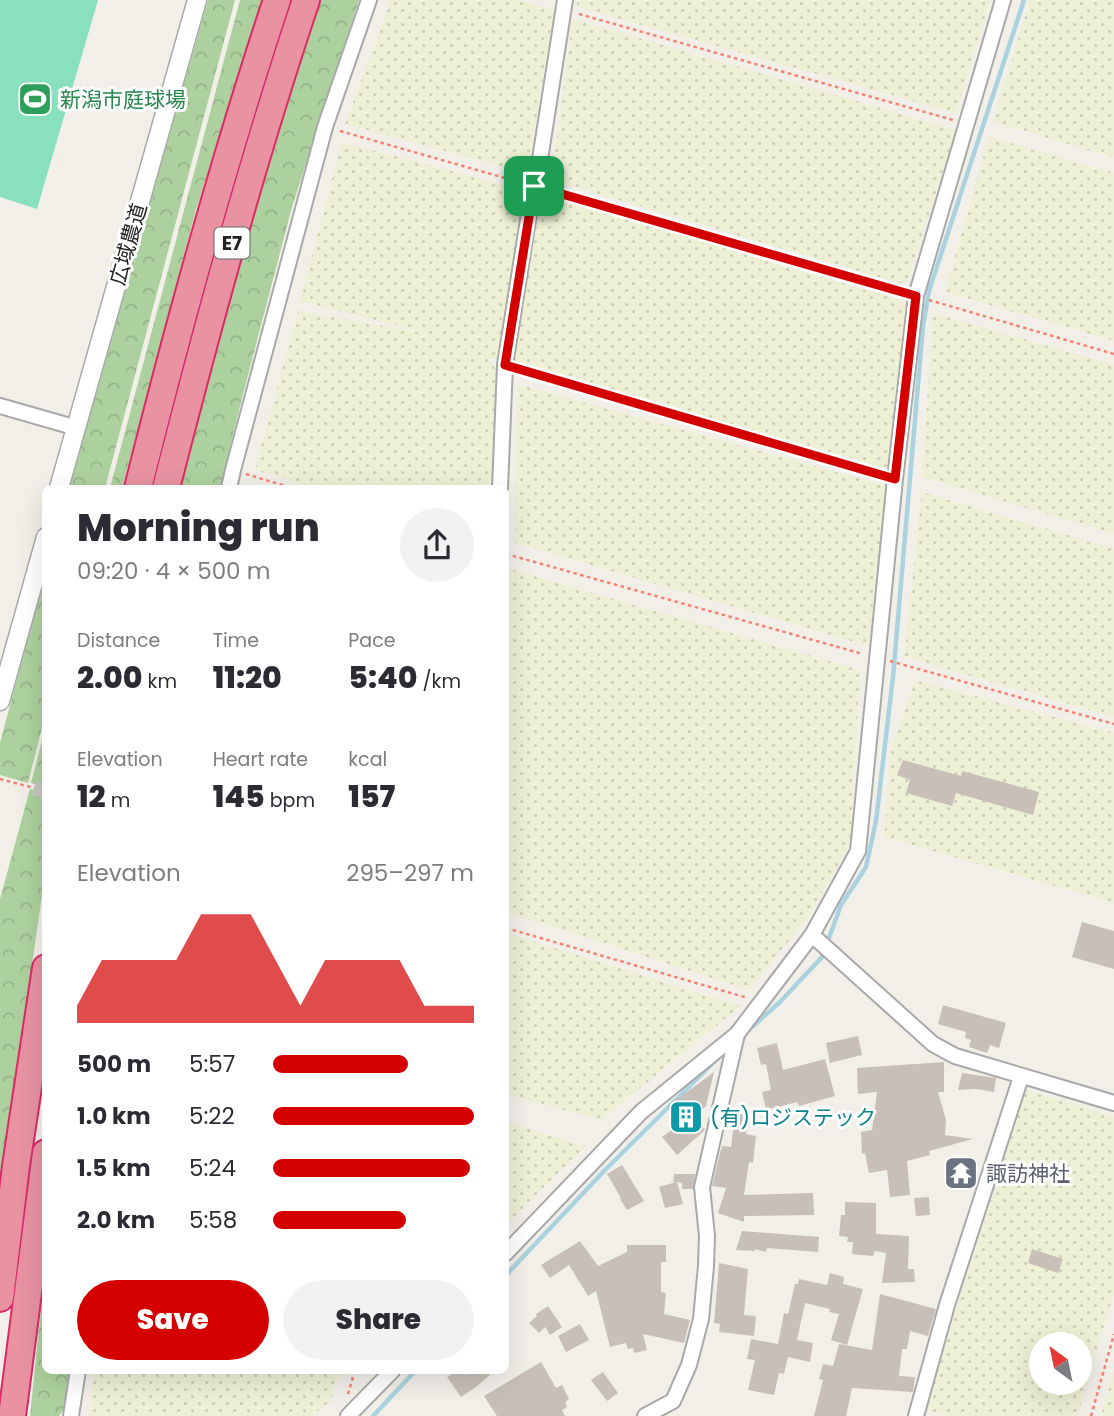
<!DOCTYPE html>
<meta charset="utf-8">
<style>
body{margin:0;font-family:Poppins,"Noto Sans JP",sans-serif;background:#f2f2f3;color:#2b2b33;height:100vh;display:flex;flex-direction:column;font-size:26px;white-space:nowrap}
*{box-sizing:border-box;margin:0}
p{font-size:23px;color:#7c7c81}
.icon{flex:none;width:38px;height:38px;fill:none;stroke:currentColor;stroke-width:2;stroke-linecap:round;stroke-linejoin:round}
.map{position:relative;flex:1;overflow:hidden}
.drawer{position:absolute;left:42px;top:485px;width:467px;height:889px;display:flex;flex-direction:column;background:#fff;border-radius:10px;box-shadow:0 7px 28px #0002}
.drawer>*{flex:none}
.needle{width:46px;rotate:327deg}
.fabs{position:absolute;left:1029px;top:1332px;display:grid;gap:14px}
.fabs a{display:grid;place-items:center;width:63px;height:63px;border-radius:50%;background:#fff;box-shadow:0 7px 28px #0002;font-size:35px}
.pin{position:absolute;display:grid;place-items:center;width:60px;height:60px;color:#fff;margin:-30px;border-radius:14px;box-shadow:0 4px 10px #0006}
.round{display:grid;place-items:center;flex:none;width:74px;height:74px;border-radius:37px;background:#f2f2f3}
.summary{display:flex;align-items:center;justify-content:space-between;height:119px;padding:0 35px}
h1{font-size:38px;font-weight:800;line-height:52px}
.metrics{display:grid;grid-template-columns:repeat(3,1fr);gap:10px;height:119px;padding:7px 35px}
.metrics div{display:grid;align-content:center}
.metrics b{font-size:30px;font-weight:800}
.metrics small{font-size:19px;font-weight:400}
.metrics p{font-size:19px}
.chart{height:196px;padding:14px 35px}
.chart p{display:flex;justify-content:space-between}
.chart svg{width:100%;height:126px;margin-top:7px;fill:#d40000;opacity:.7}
.action{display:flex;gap:14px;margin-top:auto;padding:14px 35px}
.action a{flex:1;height:80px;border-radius:42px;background:#d40000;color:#fff;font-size:28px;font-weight:800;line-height:80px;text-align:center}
.action a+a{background:#f2f2f3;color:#2b2b33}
ul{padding:0 35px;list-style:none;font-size:23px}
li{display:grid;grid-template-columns:112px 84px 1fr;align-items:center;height:52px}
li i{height:18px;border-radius:9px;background:#d40000}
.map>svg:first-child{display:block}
</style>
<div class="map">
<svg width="1114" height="1416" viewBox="0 0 1114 1416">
<defs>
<pattern id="farmland-dots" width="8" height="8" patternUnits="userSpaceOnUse" patternTransform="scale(1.75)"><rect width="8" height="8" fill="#eef0d5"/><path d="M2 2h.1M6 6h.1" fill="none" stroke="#ccceb7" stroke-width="1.8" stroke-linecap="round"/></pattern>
<pattern id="forest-crowns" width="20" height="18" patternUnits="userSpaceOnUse" patternTransform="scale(1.75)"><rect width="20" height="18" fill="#add19e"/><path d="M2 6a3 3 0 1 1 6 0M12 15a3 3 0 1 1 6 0" fill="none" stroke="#95b388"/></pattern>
</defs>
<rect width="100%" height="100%" fill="#f2efe9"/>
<!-- religious -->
<polygon fill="#d0d0d0" points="949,1164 961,1164 962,1169 973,1169 973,1176 963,1177 963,1183 949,1183"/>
<!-- farmland -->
<g fill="url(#farmland-dots)" fill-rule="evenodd">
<polygon points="391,0 518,0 554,10 527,173 345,124"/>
<polygon points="577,0 990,0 956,113 577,7"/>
<polygon points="1030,0 1114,0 1114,158 993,122"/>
<polygon points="573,19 956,130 906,285 551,180"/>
<polygon points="989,137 1114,173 1114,341 945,292"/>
<polygon points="342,142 527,191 498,358 488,359 498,372 492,488 315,488 255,470 298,311 435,335 300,301"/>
<polygon points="540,194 906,302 888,469 513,362"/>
<polygon points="933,313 1114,365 1114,534 922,477"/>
<polygon points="517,384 887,486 868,646 515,543"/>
<polygon points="922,492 1114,549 1114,717 904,657"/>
<polygon points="506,568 860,670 850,844 807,918 749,990 506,912"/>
<polygon points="915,680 1114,733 1114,903 884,837 891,749"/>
<polygon points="506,933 741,1006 601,1120 506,1094"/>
<path d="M1026,1090L1114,1117V1293L1077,1416H947L925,1409ZM1041,1344H1080V1382H1041Z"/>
<polygon points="506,1122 586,1146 506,1225"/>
<polygon points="95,1370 339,1370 331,1401 311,1416 88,1416"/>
<polygon points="1114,1371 1114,1416 1101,1416"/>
</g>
<!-- forest -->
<g fill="url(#forest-crowns)">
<polygon points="208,0 235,0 105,488 68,488"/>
<polygon points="240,0 262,0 196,210 122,488 110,488"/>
<polygon points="318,0 359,0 292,207 241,402 220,488 179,488 217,340 289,86"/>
<polygon points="45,573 45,716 28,783 0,775 0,743"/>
<polygon points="45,729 46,787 45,787 31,783"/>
<polygon points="30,789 45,794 45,875 0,1184 0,899"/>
<polygon points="45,1270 46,1370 72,1370 68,1403 59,1416 30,1416"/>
</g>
<!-- pitch -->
<polygon fill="#88e0be" points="0,0 98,0 37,209 0,197"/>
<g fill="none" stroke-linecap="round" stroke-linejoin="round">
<!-- stream -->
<g stroke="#aad3df" stroke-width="4.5">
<polyline points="745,1033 780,1002 822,957 841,905 866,867 876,821 893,677 923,326 929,291 1024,0"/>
<polyline points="506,1275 604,1171 718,1058"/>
<polyline points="373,1416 416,1370"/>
</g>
</g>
<!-- building -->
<g fill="#c7bfb8">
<polygon points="903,760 961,776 962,771 1039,792 1033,815 956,793 952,806 906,793 910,780 897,775"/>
<polygon points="1082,922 1114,931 1114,969 1072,957"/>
<polygon points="943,1005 1006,1023 999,1048 990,1045 987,1053 969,1047 971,1040 965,1038 966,1032 938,1024"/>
<polygon points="858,1036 862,1055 830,1063 826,1043"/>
<polygon points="777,1043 783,1070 825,1059 835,1096 799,1106 797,1102 766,1110 762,1092 771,1090 766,1064 761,1065 757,1048"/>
<polygon points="944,1062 944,1092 938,1092 946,1120 945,1135 973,1139 929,1151 930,1155 907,1161 910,1195 890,1197 887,1170 869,1173 865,1153 862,1154 861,1132 872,1130 877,1092 858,1094 857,1068"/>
<polygon points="714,1072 706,1106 694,1116 705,1130 677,1155 662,1137 676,1127 672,1122 677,1118 668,1106"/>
<polygon points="962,1073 996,1078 994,1092 976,1089 958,1090"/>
<polygon points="730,1106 751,1111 746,1134 756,1136 753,1163 749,1162 744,1195 813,1193 814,1215 744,1216 744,1222 718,1213 726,1188 712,1186 721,1149 722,1150 722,1146 731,1147 734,1123 727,1121"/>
<polygon points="622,1165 644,1201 627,1210 620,1199 621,1198 607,1174"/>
<polygon points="674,1174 695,1174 693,1189 682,1189 682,1183 677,1182 683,1204 665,1208 659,1187 676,1182 673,1182"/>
<polygon points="929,1197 930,1215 916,1216 914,1198"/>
<polygon points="845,1202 876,1203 876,1234 909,1236 908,1269 914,1269 915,1282 882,1283 886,1253 875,1251 873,1256 852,1254 853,1242 847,1242 848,1237 839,1236 841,1215 845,1215"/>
<polygon points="742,1231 819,1237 818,1252 767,1248 766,1252 755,1249 755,1251 736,1250"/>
<polygon points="580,1241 598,1266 627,1252 627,1245 666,1245 666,1262 661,1262 661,1292 666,1293 664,1314 690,1320 684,1343 643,1334 647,1350 634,1353 633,1348 628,1349 626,1343 610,1347 596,1291 588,1296 569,1265 550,1278 541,1265"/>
<polygon points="1032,1249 1063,1259 1058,1273 1028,1263"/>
<polygon points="719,1263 748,1269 744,1315 756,1316 754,1336 719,1332 720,1324 714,1323"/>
<polygon points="830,1273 844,1277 843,1284 863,1289 847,1345 831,1340 839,1314 829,1312 830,1309 805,1303 797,1340 813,1343 810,1362 788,1357 784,1374 779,1373 774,1395 748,1390 755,1360 747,1359 751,1339 778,1344 784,1313 788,1314 795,1284 798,1284 799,1279 827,1285"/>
<polygon points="880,1294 936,1309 928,1336 910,1331 907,1349 902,1349 899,1376 915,1377 913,1392 852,1388 846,1416 814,1416 823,1380 819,1379 823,1364 833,1366 839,1344 872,1350"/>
<polygon points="548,1306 562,1327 550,1335 545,1327 539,1333 529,1323 537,1316 536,1314"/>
<polygon points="580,1324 589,1340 566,1352 558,1336"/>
<polygon points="541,1362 556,1388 562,1385 569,1399 565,1402 567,1407 562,1410 565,1416 497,1416 484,1396"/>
<polygon points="458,1370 462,1370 465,1375 472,1370 495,1370 476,1387 461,1397 447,1377"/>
<polygon points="603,1372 618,1393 607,1401 591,1380"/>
</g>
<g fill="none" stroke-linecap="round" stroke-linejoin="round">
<!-- minor-tunnel -->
<polyline stroke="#c8c6c1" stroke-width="14" stroke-dasharray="14 7" stroke-linecap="butt" points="34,788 46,792"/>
<!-- minor casing -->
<g stroke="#a9a9a9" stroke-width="18">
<g id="minor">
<polyline points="0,406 77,428"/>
<polyline points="229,488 233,470 325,127 369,0"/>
<polyline points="500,488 505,365 531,201 538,172 565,0"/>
<polyline points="812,935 933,1044 955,1056 1114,1103"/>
<polyline points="506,1253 641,1112 737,1034 812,935 858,851 895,479 916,296 1003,0"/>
<polyline points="71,1416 78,1370"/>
<polyline points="348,1416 393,1370"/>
<polyline points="645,1416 673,1401 689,1365 701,1319 706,1266 707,1236 702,1187 737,1034"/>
<polyline points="916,1416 947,1305 1021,1077"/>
</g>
</g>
<!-- tertiary casing -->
<g stroke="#a9a9a9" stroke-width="21">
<g id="tertiary">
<polyline points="59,488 197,0"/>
<polyline points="0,701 46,537"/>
</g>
</g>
<!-- motorway casing -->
<g stroke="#dc2a67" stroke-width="30">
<g id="motorway">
<path d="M138,488C179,324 224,160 277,0"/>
<path d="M166,488C208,324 252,161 306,0"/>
<polyline points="0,1298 16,1166 46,968"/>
<polyline points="12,1416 46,1153"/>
</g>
</g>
<!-- path -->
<g stroke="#fa8072" stroke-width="2.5" stroke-dasharray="3.5 3.5" stroke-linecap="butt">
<polyline points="579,14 953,120"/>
<polyline points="340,131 519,182"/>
<polyline points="549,190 903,292"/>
<polyline points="929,300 1114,354"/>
<polyline points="519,369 882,475"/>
<polyline points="246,474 292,488"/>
<polyline points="506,554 863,654"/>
<polyline points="890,661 1114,724"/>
<polyline points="0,779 34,788"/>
<polyline points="506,928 748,998"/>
<polyline points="348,1394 355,1370"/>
<polyline points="1091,1416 1114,1334"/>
</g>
<!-- minor -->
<use href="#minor" stroke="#fff" stroke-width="14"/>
<!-- tertiary -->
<use href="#tertiary" stroke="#fff" stroke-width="18"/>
<!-- motorway -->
<use href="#motorway" stroke="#e892a2" stroke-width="26"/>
</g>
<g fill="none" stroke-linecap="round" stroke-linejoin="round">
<!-- route casing -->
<g stroke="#fff" stroke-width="14">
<polygon id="route" points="534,186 916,296 895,479 505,365"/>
</g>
<!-- route -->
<use href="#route" stroke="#d40000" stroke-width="9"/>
</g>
<!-- icons -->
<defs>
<g id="stadium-square" transform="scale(1.75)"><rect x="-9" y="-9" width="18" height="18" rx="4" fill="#2e9e5b" stroke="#fff"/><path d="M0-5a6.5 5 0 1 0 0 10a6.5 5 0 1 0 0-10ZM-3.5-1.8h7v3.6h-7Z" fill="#fff"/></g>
<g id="building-square" transform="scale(1.75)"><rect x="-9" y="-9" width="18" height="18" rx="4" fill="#0f9aa8" stroke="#fff"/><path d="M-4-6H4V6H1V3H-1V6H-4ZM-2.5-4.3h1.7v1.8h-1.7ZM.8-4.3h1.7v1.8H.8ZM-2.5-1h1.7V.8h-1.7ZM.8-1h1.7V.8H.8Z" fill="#fff"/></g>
<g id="temple-square" transform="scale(1.75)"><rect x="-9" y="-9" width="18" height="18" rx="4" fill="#6b7280" stroke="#fff"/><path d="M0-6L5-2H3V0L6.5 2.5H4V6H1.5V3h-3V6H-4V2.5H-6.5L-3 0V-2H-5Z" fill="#fff"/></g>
</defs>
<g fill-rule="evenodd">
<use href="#stadium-square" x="35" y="99"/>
<use href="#building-square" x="686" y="1117"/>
<use href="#temple-square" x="961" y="1173"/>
</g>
<g text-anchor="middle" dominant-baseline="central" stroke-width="6" stroke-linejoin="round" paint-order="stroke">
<!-- shield labels -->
<rect fill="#fff" stroke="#646464" stroke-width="2" x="214.5" y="227.5" width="35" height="31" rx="5"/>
<g font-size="19" font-weight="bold" fill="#222">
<text x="232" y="243">E7</text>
</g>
<!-- leisure labels -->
<g font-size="21" fill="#27864d" stroke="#fff" text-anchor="start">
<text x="60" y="99">新潟市庭球場</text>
</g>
<!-- street labels -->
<g font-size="21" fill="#222" stroke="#fff">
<text transform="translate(128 244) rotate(-74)">広域農道</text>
</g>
<!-- culture labels -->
<g font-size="21" fill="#0d838f" stroke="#fff" text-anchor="start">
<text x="710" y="1117">(有)ロジステック</text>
</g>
<!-- worship labels -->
<g font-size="21" fill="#5b616d" stroke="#fff" text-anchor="start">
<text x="986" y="1173">諏訪神社</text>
</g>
</g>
</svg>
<div class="fabs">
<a><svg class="needle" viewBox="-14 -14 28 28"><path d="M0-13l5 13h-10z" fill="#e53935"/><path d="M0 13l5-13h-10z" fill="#7c7c81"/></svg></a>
</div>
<div class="pin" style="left:534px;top:186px;background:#1e9e55"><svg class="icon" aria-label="arrive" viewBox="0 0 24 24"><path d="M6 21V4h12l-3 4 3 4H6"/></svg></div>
<section class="drawer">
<div class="summary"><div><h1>Morning run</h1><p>09:20 · 4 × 500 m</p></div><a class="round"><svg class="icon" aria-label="share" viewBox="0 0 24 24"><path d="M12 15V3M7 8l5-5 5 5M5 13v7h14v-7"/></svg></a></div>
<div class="metrics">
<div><p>Distance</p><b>2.00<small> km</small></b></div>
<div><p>Time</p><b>11:20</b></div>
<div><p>Pace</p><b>5:40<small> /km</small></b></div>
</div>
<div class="metrics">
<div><p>Elevation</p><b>12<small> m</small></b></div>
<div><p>Heart rate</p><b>145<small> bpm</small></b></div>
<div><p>kcal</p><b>157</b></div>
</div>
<div class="chart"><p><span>Elevation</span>295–297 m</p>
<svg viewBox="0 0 160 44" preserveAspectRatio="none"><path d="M0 44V38L10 22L20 22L30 22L40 22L50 6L60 6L70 6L80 22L90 38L100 22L110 22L120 22L130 22L140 38L150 38L160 38V44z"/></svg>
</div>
<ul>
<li><b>500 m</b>5:57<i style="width:67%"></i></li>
<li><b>1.0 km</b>5:22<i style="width:100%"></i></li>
<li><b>1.5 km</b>5:24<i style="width:98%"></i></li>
<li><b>2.0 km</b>5:58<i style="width:66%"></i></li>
</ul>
<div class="action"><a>Save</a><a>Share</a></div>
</section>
</div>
